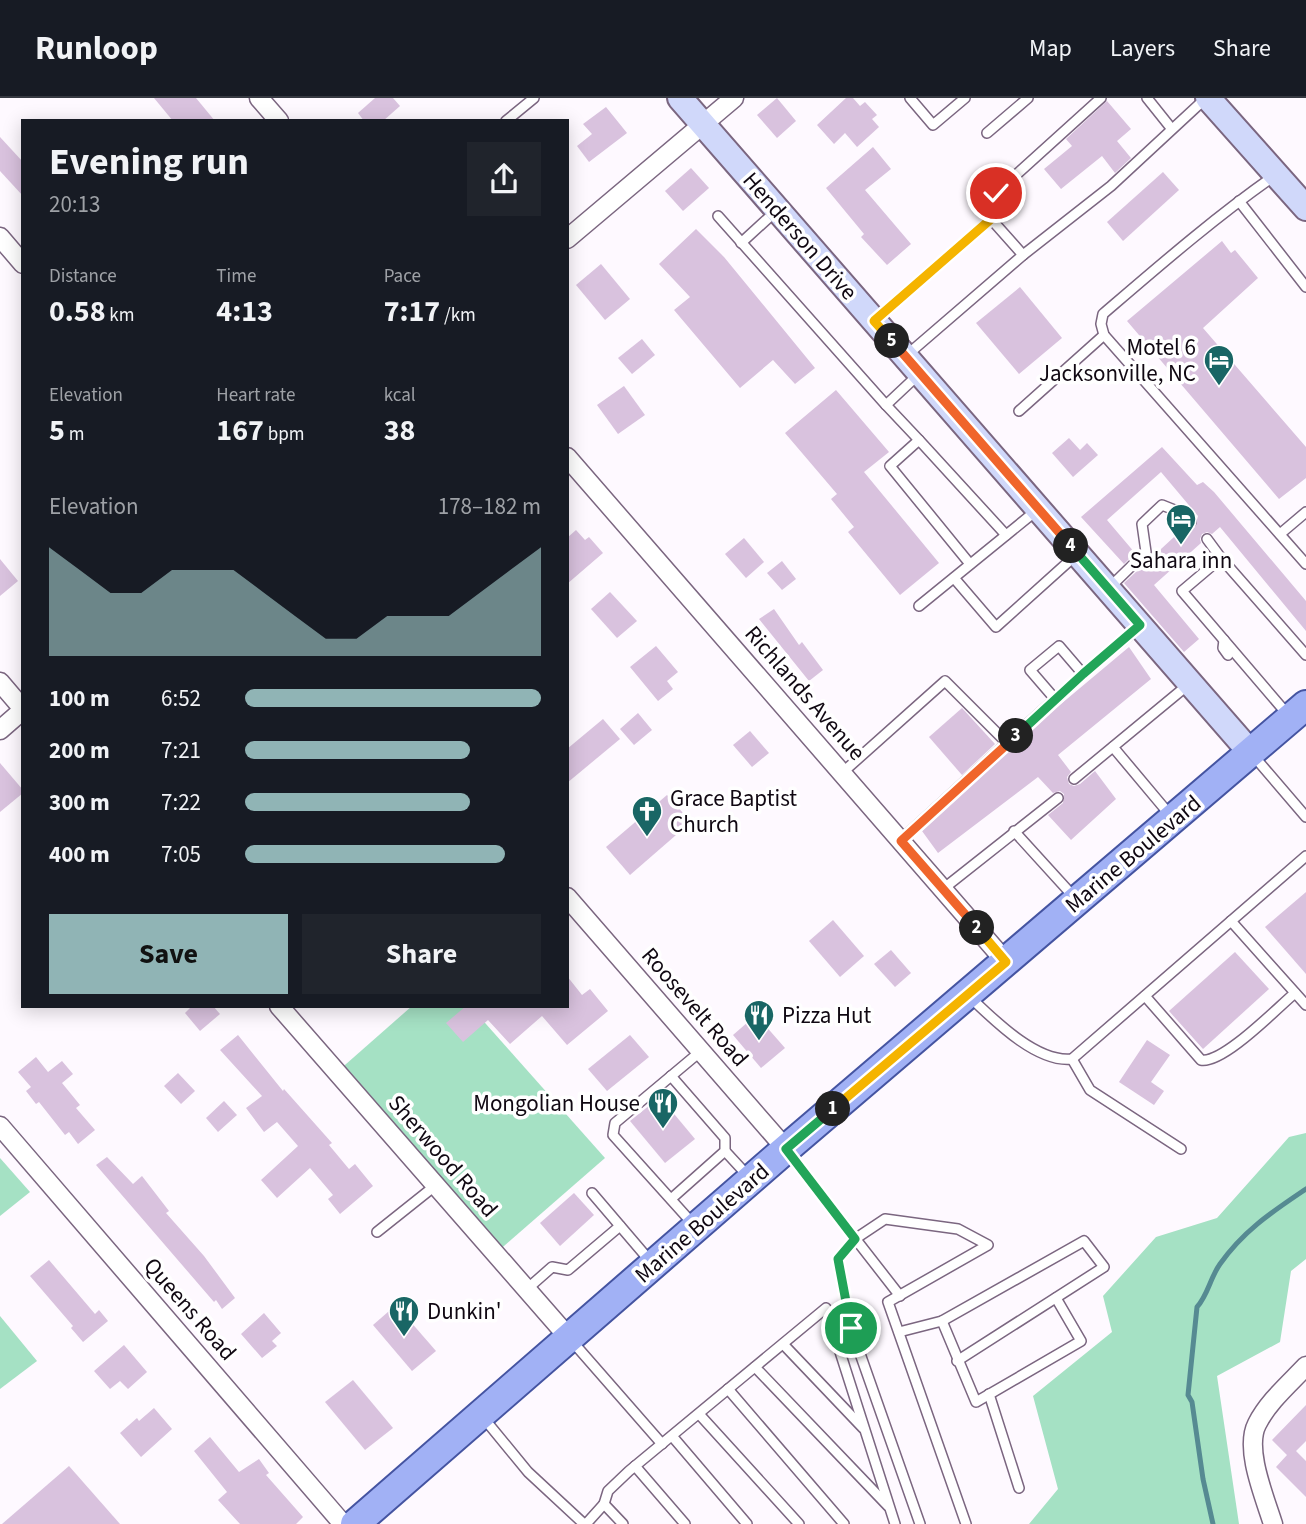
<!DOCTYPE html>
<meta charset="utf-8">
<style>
body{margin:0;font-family:"Source Sans 3",sans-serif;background:#20242c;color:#f1f3f6;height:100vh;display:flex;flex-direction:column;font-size:26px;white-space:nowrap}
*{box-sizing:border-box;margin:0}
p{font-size:23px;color:#9ea1a6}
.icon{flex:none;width:38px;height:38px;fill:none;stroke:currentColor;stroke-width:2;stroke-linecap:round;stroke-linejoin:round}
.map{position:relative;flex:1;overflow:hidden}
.side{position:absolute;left:21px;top:21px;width:548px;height:889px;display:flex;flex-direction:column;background:#171b24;border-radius:0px;box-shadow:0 4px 18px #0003}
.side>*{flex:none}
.pin{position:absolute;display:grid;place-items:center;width:60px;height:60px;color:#fff;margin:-30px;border:4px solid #fff;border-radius:50%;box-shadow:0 2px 7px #0007}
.km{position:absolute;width:35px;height:35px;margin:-18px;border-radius:50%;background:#222;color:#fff;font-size:19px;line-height:35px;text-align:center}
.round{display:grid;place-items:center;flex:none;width:74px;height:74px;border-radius:0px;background:#20242c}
.summary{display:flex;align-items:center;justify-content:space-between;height:119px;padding:0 28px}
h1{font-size:38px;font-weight:700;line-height:52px}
.metrics{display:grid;grid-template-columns:repeat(3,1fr);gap:10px;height:119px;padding:7px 28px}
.metrics div{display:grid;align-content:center}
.metrics b{font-size:30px;font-weight:700}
.metrics small{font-size:19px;font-weight:400}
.metrics p{font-size:19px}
.chart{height:196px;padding:14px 28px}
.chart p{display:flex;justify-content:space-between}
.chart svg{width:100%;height:126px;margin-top:7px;fill:#90b4b5;opacity:.7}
.cta{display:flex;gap:14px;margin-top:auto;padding:14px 28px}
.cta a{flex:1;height:80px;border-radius:0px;background:#90b4b5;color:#111;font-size:28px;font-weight:700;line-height:80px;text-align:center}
.cta a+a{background:#20242c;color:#f1f3f6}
ul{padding:0 28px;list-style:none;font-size:23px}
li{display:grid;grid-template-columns:112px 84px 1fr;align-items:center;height:52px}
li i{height:18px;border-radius:9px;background:#90b4b5}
header{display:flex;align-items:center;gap:42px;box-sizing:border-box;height:98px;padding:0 35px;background:#171b24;border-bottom:2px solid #363941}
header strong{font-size:33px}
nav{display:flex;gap:38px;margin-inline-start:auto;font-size:24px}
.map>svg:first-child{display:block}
</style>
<header>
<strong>Runloop</strong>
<nav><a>Map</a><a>Layers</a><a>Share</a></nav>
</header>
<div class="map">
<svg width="1306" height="1426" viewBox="0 0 1306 1426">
<rect width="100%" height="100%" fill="#fef9ff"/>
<!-- green -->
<g fill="#a5e1c4">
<polygon points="412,908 470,908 605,1060 496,1155 337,974"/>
<polygon points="1306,1035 1306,1161 1291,1173 1280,1244 1217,1278 1239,1426 1029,1426 1058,1391 1033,1298 1112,1234 1103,1198 1156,1139 1217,1120 1289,1039"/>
<polygon points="0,1060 30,1094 0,1118"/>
<polygon points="0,1218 37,1263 0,1291"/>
</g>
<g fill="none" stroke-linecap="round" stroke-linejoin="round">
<!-- stream -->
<path stroke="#568a92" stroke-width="5" d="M1213,1426L1203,1381L1192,1304L1188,1297L1197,1209C1208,1197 1210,1180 1220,1166C1244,1132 1272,1114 1306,1091"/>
</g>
<!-- building -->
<g fill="#d9c2de">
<polygon points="154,0 196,0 215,23 173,23"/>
<polygon points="375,0 393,0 400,8 383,23 364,23 358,15"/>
<polygon points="777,0 796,23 777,40 757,17"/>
<polygon points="846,0 853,0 860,8 865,4 877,17 872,21 879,29 857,49 845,35 834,46 817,27"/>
<polygon points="1107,3 1131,31 1117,43 1131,60 1115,75 1102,58 1061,91 1044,71 1072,48 1066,41"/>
<polygon points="606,9 627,35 589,64 577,48 592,36 583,26"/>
<polygon points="0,39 23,64 23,98 0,73"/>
<polygon points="873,49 891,71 865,92 911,146 887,167 861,139 864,136 826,90"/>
<polygon points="691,70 709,90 683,113 665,93"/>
<polygon points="1163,74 1179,92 1123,143 1107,124"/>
<polygon points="696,131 724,159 815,270 795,286 773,262 740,290 674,212 690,199 659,166"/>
<polygon points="1222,143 1231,155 1235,152 1258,180 1203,230 1306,349 1306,380 1279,401 1127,223"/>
<polygon points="601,166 630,201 605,222 576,187"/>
<polygon points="1020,189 1062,240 1019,276 976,225"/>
<polygon points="642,241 655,257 632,276 618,260"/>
<polygon points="624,288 645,317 618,336 597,307"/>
<polygon points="836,292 889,354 864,374 939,465 900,497 848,434 854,429 831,401 837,396 785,335"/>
<polygon points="1069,340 1080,352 1087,345 1098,357 1073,379 1052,355"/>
<polygon points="1162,349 1197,387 1203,384 1214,394 1306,503 1306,533 1220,429 1212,436 1207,434 1202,436 1200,441 1201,445 1154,487 1199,541 1184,554 1124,485 1186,428 1190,431 1195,429 1198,418 1161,374 1107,422 1135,455 1124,466 1081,419"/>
<polygon points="576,432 585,442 589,439 603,455 567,486 567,440"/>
<polygon points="744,440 764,464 746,480 725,456"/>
<polygon points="0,461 18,483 0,498"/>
<polygon points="782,463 796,481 782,492 767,475"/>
<polygon points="610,494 637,523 617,540 591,511"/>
<polygon points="774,511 799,547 802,544 823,572 809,583 759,521"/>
<polygon points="656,548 678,574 667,583 673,591 658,603 630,569"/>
<polygon points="1129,549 1151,581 1058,657 1071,674 1067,679 1069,686 1074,688 1080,686 1095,673 1116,701 1071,742 1048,717 1063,705 1064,696 1060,693 1053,695 1038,679 938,755 922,733 1049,616"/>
<polygon points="962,610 995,646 962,677 929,639"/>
<polygon points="638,615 652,632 634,647 620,631"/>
<polygon points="603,621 620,641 567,685 567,651"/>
<polygon points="750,633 769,655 752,669 733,647"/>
<polygon points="0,665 23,692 23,695 0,714"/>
<polygon points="667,697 691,724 630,777 606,749"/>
<polygon points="1306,794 1306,876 1265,829"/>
<polygon points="833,822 864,858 840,879 809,843"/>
<polygon points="891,852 911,875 895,889 874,866"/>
<polygon points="1235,854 1269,891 1203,951 1169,913"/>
<polygon points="567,878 582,897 590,891 608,913 567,947 542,918 510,946 488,922 463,944 446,925 466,908 567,908"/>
<polygon points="192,908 213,908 220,916 200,933 185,915"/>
<polygon points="756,917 785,950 761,970 733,937"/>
<polygon points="238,937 283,993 284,991 332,1045 329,1047 349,1071 355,1066 373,1088 340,1116 328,1101 333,1097 310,1070 277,1100 261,1082 298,1048 277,1024 264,1034 246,1010 262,998 220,952"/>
<polygon points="630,937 649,959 607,993 588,971"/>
<polygon points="1147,942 1170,957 1151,984 1164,993 1154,1007 1119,984"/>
<polygon points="36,959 48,974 62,963 73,976 62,985 80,1007 76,1010 95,1032 78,1046 69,1034 65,1037 39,1004 36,1006 26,993 31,989 18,974"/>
<polygon points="178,975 195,993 181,1006 164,988"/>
<polygon points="660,999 695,1041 665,1065 630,1023"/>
<polygon points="224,1003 237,1017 218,1034 206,1020"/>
<polygon points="107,1059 133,1086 142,1078 169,1113 166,1115 204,1158 235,1200 222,1211 216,1202 214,1204 96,1067"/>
<polygon points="574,1095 594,1117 560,1148 540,1125"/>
<polygon points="49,1162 95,1216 99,1212 108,1223 83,1244 71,1230 73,1228 30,1178"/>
<polygon points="396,1207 436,1253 412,1273 373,1227"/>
<polygon points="264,1215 281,1235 272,1243 277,1248 262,1260 241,1236"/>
<polygon points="124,1247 147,1274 128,1291 120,1283 110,1291 94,1273"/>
<polygon points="353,1282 393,1330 365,1352 325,1304"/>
<polygon points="1306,1307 1306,1343 1296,1353 1306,1363 1306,1399 1276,1369 1287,1357 1272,1342"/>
<polygon points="154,1310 172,1331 141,1359 120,1335 137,1320 139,1323"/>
<polygon points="210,1339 239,1374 259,1361 269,1375 266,1377 303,1419 296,1426 240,1426 218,1402 227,1394 194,1353"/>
<polygon points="69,1368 120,1426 2,1426"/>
</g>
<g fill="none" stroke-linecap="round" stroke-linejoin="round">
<!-- service casing -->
<g stroke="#7b6680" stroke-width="12">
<g id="service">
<polyline points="910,0 933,27 965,0"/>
<polyline points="1147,0 1171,30"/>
<polyline points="506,23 534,0"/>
<polyline points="987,35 1028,0"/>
<path d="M1274,78C1214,120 1159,168 1103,216L1101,226L1104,237L1306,466"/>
<polyline points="1239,103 1306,189"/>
<polyline points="718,118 886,307"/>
<polyline points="991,121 1023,157"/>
<polyline points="741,145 776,113"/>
<polyline points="876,221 991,121 996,95 1101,0"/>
<polyline points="907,257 1023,157 1111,88 1206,0"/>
<polyline points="919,276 886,307 919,342"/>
<polyline points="1019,313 1104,237"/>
<polyline points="1280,436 1306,414"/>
<polyline points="1207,441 1221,460"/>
<polyline points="970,466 890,368 919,342 1006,437"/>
<polyline points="954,480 996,529 1076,457"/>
<polyline points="1109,490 1146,454 1142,426 1162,407 1182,415 1191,424"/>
<polyline points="919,508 1037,412"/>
<polyline points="1224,542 1223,550 1228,557"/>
<polyline points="1055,601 1083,576"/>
<polyline points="1288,617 1182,493 1221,460 1306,557"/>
<polyline points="1113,649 1170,717"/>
<polyline points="1252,656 1306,719"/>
<polyline points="842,675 945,583 1008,646"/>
<polyline points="1074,681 1189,586"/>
<polyline points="1014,733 1074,799"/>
<polyline points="901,742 1055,601 1030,572 1059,548 1083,576 1139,529"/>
<polyline points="943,791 1058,700"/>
<polyline points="1231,823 1306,907"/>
<path d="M1145,898L1201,962C1223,966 1277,910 1295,895"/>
<path d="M971,900C995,923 1037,965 1072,961L1306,758"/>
<polyline points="1072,961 1090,992 1181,1051"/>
<polyline points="725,1053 748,1078"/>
<polyline points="787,1053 900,1198"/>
<polyline points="592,1095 650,1163"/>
<polyline points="671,1101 725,1053 725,1040 671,978"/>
<polyline points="693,1126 613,1037 615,1025 701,953"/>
<polyline points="377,1134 436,1087"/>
<polyline points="527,1191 552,1169 568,1172 620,1128"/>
<polyline points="942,1223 976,1304 1081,1243 1056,1200"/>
<polyline points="899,1234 942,1223 1084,1143 1104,1169 957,1263"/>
<polyline points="571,1242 662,1346"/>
<polyline points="783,1246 863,1330"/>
<polyline points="755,1269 888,1408"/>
<polyline points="728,1291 844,1426"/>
<polyline points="989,1296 1019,1390"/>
<polyline points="699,1316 799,1426"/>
<polyline points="482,1318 528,1374 584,1426"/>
<polyline points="672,1338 747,1426"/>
<polyline points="635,1368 685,1426"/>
<polyline points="604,1406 608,1393 629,1373 826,1210 895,1426"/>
<polyline points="586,1426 604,1406 623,1426"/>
<polyline points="920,1426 851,1230 838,1161 855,1141 885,1121 958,1131 988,1147 888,1204 966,1426"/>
</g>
</g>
<!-- minor casing -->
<g stroke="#7b6680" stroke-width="21">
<g id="minor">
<polyline points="259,0 279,23"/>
<polyline points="0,139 23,166"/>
<polyline points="567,141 734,0"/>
<polyline points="567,359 1006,864"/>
<polyline points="0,584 23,611"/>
<polyline points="0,632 23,612"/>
<polyline points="567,799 786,1051"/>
<polyline points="279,908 570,1241"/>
<polyline points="0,1028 343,1426"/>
<path d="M1273,1426C1265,1400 1244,1351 1257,1326C1268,1304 1289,1286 1306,1268"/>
</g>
</g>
<!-- secondary casing -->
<g stroke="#7b6680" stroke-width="28">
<g id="secondary">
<polyline points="680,0 1251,655"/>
<polyline points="1208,0 1306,110"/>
</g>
</g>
<!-- primary casing -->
<g stroke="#4554a1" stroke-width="32">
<polyline id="primary" points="355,1426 786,1051 1306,607"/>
</g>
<!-- service -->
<use href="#service" stroke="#fff" stroke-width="9"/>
<!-- minor -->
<use href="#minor" stroke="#fff" stroke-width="18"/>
<!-- secondary -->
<use href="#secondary" stroke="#d0d8fa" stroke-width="24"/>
<!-- primary -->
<use href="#primary" stroke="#a1b1f5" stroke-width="28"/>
</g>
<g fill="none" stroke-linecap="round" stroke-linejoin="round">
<!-- split-1 casing -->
<g stroke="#fff" stroke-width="14">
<polyline id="split-1" points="833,1011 786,1051 855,1141 838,1161 851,1230"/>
</g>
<!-- split-2 casing -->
<g stroke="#fff" stroke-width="14">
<polyline id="split-2" points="833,1011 1006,864 977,830"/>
</g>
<!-- split-3 casing -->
<g stroke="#fff" stroke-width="14">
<polyline id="split-3" points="977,830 901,743 1016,638"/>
</g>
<!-- split-4 casing -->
<g stroke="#fff" stroke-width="14">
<polyline id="split-4" points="1016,638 1083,576 1140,527 1071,448"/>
</g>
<!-- split-5 casing -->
<g stroke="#fff" stroke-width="14">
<polyline id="split-5" points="892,243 1071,448"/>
</g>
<!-- split-6 casing -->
<g stroke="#fff" stroke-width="14">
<polyline id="split-6" points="892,243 874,223 991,121 996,95"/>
</g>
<!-- split-1 -->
<use href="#split-1" stroke="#22a559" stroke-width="9"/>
<!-- split-2 -->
<use href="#split-2" stroke="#f5b400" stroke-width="9"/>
<!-- split-3 -->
<use href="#split-3" stroke="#f0652b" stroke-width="9"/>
<!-- split-4 -->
<use href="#split-4" stroke="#22a559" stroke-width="9"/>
<!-- split-5 -->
<use href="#split-5" stroke="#f0652b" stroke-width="9"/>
<!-- split-6 -->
<use href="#split-6" stroke="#f5b400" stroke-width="9"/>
</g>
<!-- icons -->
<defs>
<g id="hotel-pin" transform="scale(1.575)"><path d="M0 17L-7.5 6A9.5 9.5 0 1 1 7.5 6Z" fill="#196665" stroke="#fff"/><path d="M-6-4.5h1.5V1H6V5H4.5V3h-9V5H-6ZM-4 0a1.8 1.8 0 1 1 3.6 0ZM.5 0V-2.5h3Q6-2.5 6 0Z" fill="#fff"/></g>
<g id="church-pin" transform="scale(1.575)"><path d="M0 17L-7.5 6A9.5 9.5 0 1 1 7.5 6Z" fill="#196665" stroke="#fff"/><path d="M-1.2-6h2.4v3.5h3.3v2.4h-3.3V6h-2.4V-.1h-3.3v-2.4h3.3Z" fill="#fff"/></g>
<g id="restaurant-pin" transform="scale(1.575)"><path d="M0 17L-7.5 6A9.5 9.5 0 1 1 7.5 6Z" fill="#196665" stroke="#fff"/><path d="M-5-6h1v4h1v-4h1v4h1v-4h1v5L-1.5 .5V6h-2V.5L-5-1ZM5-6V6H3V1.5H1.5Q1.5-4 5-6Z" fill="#fff"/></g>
</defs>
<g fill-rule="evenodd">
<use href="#hotel-pin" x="1219" y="262"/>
<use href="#hotel-pin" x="1181" y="421"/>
<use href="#church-pin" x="647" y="713"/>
<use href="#restaurant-pin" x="759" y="917"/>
<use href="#restaurant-pin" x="663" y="1005"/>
<use href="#restaurant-pin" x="404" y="1213"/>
</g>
<g text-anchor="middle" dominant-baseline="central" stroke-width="7" stroke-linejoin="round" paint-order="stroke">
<!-- street labels -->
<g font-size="23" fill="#100812" stroke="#fff">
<text transform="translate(800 138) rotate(49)">Henderson Drive</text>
<text transform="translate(805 595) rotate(49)">Richlands Avenue</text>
<text transform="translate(1133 756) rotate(-40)">Marine Boulevard</text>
<text transform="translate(695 909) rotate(49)">Roosevelt Road</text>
<text transform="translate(443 1058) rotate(49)">Sherwood Road</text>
<text transform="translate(702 1125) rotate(-41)">Marine Boulevard</text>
<text transform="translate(190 1211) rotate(49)">Queens Road</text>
</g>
<!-- poi labels -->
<g font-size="23" fill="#100812" stroke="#fff" text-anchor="start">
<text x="1196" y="249" text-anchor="end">Motel 6<tspan x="1196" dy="26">Jacksonville, NC</tspan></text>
<text x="1181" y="462" text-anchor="middle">Sahara inn</text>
<text x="670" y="700">Grace Baptist<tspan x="670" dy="26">Church</tspan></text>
<text x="782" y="917">Pizza Hut</text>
<text x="640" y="1005" text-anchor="end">Mongolian House</text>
<text x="427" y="1213">Dunkin'</text>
</g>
</g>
</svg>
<div class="pin" style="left:851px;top:1230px;background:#1e9e55"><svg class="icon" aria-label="arrive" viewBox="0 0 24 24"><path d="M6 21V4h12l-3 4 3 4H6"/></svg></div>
<div class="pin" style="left:996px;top:95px;background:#d93025"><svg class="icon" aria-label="check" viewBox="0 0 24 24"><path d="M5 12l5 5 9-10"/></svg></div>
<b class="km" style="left:833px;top:1011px">1</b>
<b class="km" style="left:977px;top:830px">2</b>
<b class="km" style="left:1016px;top:638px">3</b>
<b class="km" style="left:1071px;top:448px">4</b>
<b class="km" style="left:892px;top:243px">5</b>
<section class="side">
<div class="summary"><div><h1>Evening run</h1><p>20:13</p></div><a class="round"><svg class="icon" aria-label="share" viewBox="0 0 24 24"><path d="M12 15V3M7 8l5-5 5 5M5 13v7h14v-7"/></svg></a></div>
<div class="metrics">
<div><p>Distance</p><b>0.58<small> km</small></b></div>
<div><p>Time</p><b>4:13</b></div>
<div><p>Pace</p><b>7:17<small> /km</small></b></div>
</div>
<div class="metrics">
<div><p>Elevation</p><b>5<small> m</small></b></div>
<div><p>Heart rate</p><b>167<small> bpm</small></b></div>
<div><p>kcal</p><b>38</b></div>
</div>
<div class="chart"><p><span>Elevation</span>178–182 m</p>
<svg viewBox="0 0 160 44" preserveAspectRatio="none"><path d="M0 44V6L10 14L20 22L30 22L40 14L50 14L60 14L70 22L80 30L90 38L100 38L110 30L120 30L130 30L140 22L150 14L160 6V44z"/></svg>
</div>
<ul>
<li><b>100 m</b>6:52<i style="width:100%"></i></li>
<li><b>200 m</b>7:21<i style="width:76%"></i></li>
<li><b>300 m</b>7:22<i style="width:76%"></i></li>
<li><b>400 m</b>7:05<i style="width:88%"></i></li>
</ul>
<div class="cta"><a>Save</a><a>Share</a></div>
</section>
</div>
